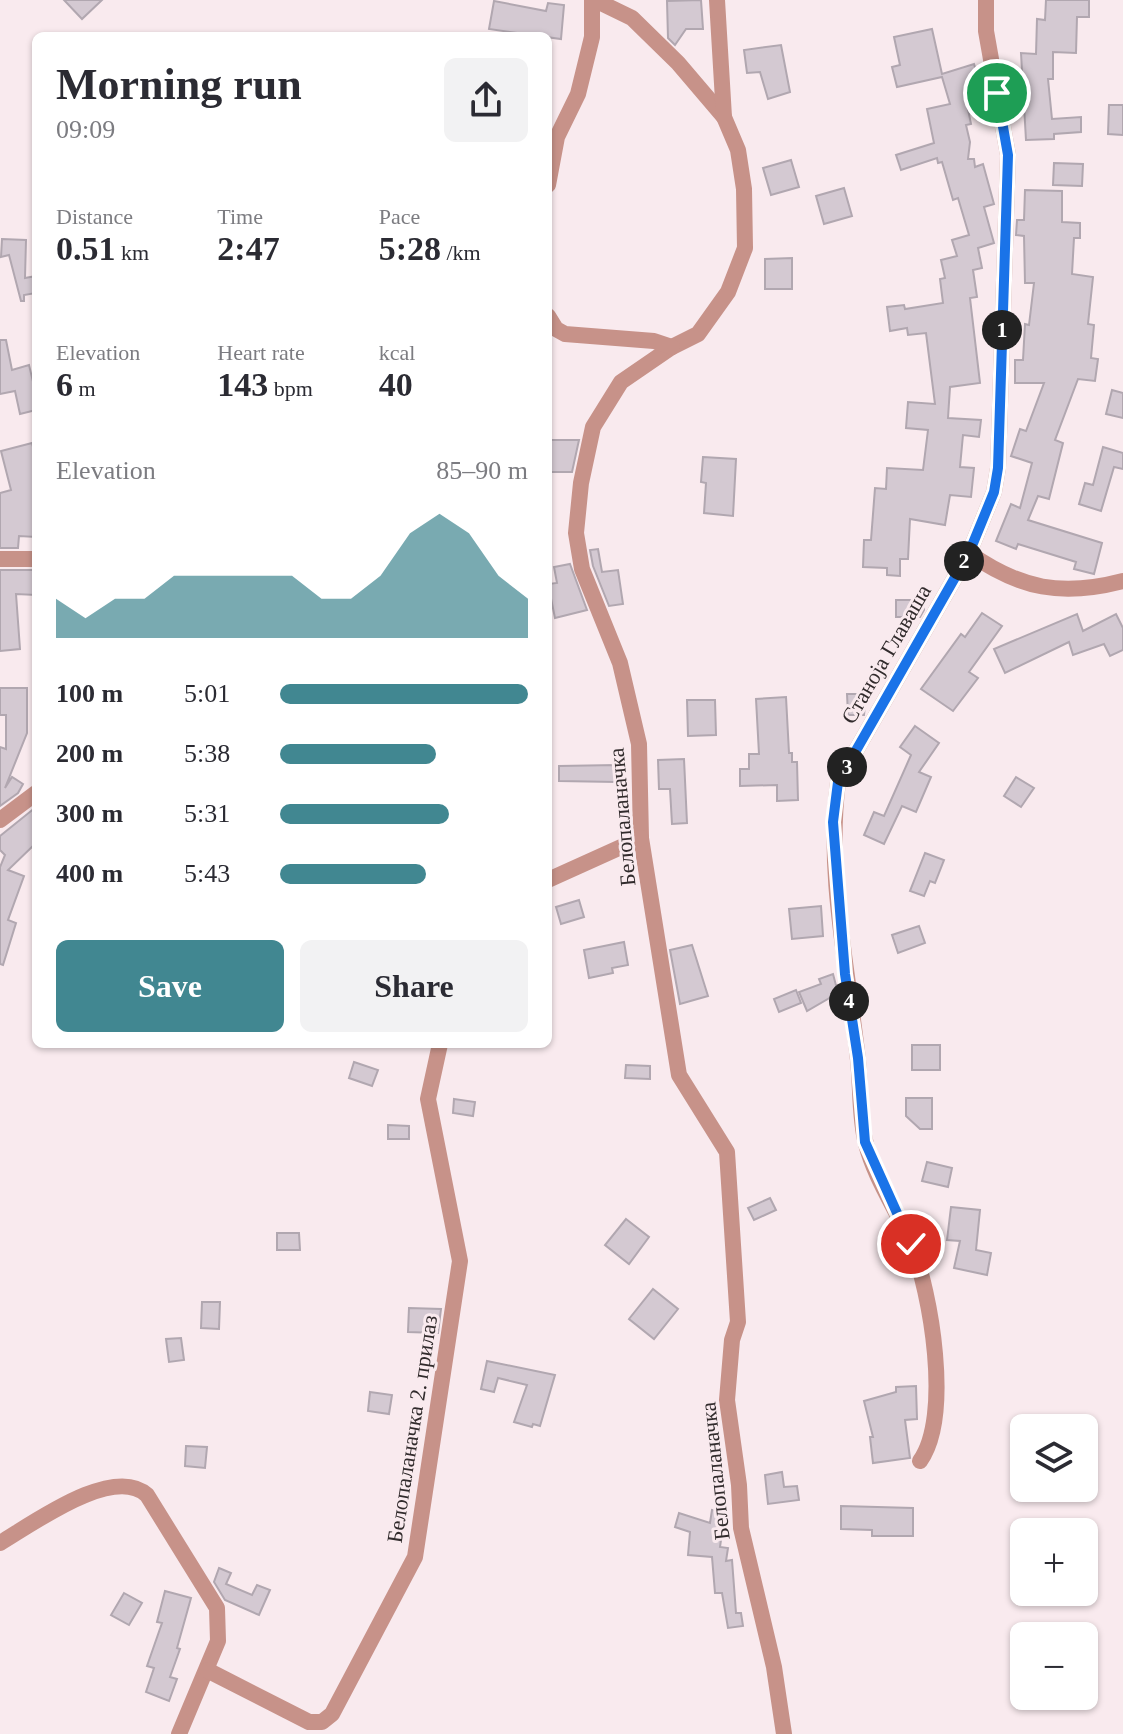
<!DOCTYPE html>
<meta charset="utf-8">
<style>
body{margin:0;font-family:Georgia,serif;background:#f2f2f3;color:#2b2b33;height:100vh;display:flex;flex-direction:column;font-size:30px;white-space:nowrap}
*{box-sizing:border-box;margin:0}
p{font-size:26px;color:#7c7c81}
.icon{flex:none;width:44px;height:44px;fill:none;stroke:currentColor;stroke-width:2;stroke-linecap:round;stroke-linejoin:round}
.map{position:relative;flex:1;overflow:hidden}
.panel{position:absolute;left:32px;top:32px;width:520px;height:1016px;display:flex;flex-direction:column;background:#fff;border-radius:12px;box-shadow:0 2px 6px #0004}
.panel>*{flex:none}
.controls{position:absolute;left:1010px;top:1414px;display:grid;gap:16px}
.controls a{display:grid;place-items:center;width:88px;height:88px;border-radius:12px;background:#fff;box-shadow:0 2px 6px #0004;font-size:40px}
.pin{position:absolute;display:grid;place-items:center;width:68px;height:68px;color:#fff;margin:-34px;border:4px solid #fff;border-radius:50%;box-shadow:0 2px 8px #0007}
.km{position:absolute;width:40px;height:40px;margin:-20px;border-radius:50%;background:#222;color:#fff;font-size:22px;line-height:40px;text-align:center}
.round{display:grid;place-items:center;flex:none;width:84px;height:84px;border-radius:12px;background:#f2f2f3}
.headline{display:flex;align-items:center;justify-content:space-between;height:136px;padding:0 24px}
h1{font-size:44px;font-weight:700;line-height:60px}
.stats{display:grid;grid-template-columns:repeat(3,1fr);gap:12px;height:136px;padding:8px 24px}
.stats div{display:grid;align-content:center}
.stats b{font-size:34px;font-weight:700}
.stats small{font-size:22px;font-weight:400}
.stats p{font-size:22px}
.chart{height:224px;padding:16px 24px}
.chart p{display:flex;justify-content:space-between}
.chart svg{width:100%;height:144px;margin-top:8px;fill:#418791;opacity:.7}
.cta{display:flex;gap:16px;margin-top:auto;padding:16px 24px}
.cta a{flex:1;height:92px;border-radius:12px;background:#418791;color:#fff;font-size:32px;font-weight:700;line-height:92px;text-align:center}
.cta a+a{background:#f2f2f3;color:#2b2b33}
ul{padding:0 24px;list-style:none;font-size:26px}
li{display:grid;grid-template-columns:128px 96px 1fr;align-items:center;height:60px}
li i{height:20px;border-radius:10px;background:#418791}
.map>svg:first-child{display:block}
</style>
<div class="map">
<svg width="1123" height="1734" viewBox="0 0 1123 1734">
<rect width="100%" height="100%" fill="#f9eaee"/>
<!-- building -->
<g fill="#d4c9d2" stroke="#b1a7b0" stroke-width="2">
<polygon points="64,0 102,0 82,19"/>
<polygon points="701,0 703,29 686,29 675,45 668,38 667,1"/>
<polygon points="1046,0 1089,0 1089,17 1077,17 1076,53 1053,52 1053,79 1048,79 1052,119 1081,117 1081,132 1054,134 1054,139 1026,140 1021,53 1036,54 1037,19 1045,20"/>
<polygon points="494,1 546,11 548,3 564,5 561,39 489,29"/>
<polygon points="932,29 942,74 974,64 982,90 965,95 971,124 966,125 970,142 968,159 974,159 975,167 983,164 994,204 984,207 994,243 978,248 982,268 973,270 977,297 970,298 980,383 950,387 948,418 981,420 979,437 963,435 960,467 974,468 971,497 950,495 945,525 910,519 908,559 900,559 900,576 887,575 887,568 863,567 864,540 871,540 875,488 886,489 887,468 923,470 928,430 906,428 908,402 935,404 926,333 908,335 907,328 890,331 887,307 904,305 905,309 943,303 940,279 945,278 941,260 957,256 952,240 969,235 958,198 953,200 942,162 938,163 937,158 901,170 896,155 934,143 927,109 950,104 942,77 897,87 892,67 900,65 894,37"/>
<polygon points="781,45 790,92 768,99 760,72 747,73 744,50"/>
<polygon points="1109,105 1123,105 1123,135 1108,134"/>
<polygon points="791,160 799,187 771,195 763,168"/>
<polygon points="1054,163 1083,164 1082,186 1053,185"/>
<polygon points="844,188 852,216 824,224 816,196"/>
<polygon points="1025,190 1062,191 1062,222 1080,223 1080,238 1074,238 1072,274 1093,277 1088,324 1094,325 1091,358 1098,359 1095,381 1078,379 1055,440 1063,443 1049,499 1038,496 1028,520 1102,543 1094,574 1074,569 1076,562 1018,544 1016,549 996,541 1011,504 1020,508 1032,463 1011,456 1020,429 1026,431 1044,383 1015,383 1015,360 1023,360 1025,324 1029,325 1034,283 1025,283 1024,236 1016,235 1017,220 1024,220"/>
<polygon points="2,239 26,240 25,278 36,276 36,293 24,295 24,301 21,301 9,255 1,257"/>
<polygon points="792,258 792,289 765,289 765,259"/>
<polygon points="0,340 6,340 12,370 29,365 36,394 36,410 20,414 15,391 0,394"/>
<polygon points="1112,390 1123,393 1123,418 1106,414"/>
<polygon points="548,440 579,440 572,472 548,472"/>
<polygon points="32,443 36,458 36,537 19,536 18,548 0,548 0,493 11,490 1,451"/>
<polygon points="1103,447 1123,453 1123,469 1114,467 1101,511 1079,504 1085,483 1093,485"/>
<polygon points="703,457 736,459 733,516 704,513 706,483 701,482"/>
<polygon points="598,549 602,572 618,570 623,604 609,606 593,566 590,550"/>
<polygon points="570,564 587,610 555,618 548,584 557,583 554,567"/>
<polygon points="0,570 36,570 36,595 16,594 20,649 0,651"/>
<polygon points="896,600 924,600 924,610 920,617 896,617"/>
<polygon points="982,613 1002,626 969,672 978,678 953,711 921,689 961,634 965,637"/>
<polygon points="1077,614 1083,631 1116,614 1123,628 1123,650 1110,656 1104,644 1073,655 1069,642 1005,673 994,649"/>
<polygon points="0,688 27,688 27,733 5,788 12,777 23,784 18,793 0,806 0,747 6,749 6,715 0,715"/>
<polygon points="847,694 866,694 864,715 848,715"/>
<polygon points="786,697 789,753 792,753 792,762 797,762 798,800 777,801 777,785 740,786 740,769 749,769 749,754 759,754 756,699"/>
<polygon points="687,700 715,700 716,735 688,736"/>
<polygon points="915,726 939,743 919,772 931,777 916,812 902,806 884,844 864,835 874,812 884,816 911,755 900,747"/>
<polygon points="684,759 687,823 672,824 670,789 659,789 658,760"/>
<polygon points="616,765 616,782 559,781 559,766"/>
<polygon points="1016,777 1034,788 1021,807 1004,796"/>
<polygon points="36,807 36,843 8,870 24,876 8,920 16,923 3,965 0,964 0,867 5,855 0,850 0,836"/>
<polygon points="925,853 944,860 935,883 930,881 924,896 910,891"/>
<polygon points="579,900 584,917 561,924 556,907"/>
<polygon points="821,906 823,936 792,939 789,909"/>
<polygon points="919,926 925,943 898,953 892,935"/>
<polygon points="624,942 628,965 612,968 613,973 589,978 584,950"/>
<polygon points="692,945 708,996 680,1004 670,950"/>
<polygon points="833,974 838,993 807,1011 799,992 821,984 819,979"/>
<polygon points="796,990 801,1003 779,1012 774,999"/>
<rect x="912" y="1045" width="28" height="25"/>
<polygon points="354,1062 378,1070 372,1086 349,1078"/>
<polygon points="626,1065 650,1066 650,1079 625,1078"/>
<polygon points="906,1098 932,1098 932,1129 920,1129 906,1116"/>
<polygon points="454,1099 475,1102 473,1116 453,1113"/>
<polygon points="388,1125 409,1126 409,1139 388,1139"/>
<polygon points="927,1162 952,1168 948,1187 922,1181"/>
<polygon points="770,1198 776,1210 754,1220 748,1208"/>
<polygon points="951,1207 980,1210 976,1250 991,1253 987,1275 954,1268 960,1241 947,1240"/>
<polygon points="626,1219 649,1237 629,1264 605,1245"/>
<polygon points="277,1233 299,1233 300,1250 277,1250"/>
<polygon points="653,1289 678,1309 654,1339 629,1319"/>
<polygon points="202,1302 220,1302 219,1329 201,1328"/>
<polygon points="409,1308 441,1309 438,1333 408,1332"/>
<polygon points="181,1338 184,1360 169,1362 166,1339"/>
<polygon points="487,1361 555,1375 540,1426 533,1424 532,1427 514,1422 527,1385 498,1378 494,1392 481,1389"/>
<polygon points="916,1386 917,1419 905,1420 910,1458 873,1463 870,1437 873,1437 864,1401 896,1392 896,1387"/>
<polygon points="370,1392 392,1395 389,1414 368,1411"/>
<polygon points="186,1446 207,1447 205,1468 185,1466"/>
<polygon points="782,1472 784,1487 797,1486 799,1500 768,1504 765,1475"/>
<polygon points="841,1506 913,1508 913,1536 872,1536 872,1530 841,1529"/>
<polygon points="712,1510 725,1512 720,1547 728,1548 726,1561 732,1560 736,1613 741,1613 743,1626 728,1628 722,1593 715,1593 712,1557 688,1555 690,1532 675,1527 679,1513 710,1523"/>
<polygon points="219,1568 231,1573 226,1584 252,1595 257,1585 270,1590 259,1615 225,1600 214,1582"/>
<polygon points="165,1591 191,1598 177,1648 180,1649 170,1677 177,1679 169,1701 146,1692 154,1668 147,1666 162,1623 157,1622"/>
<polygon points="124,1593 142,1603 129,1625 111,1615"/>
</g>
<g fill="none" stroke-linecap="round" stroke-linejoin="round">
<!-- minor -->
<g stroke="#c79289" stroke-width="16">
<polyline points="595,0 632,18 678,63 724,117"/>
<polyline points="717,0 724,117 738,150 744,189 745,248 728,292 698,334 672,347 621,382 593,427 581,483 576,533 582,569 620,663 639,744 641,838 679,1075 727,1152 738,1322 732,1340 727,1400 739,1485 741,1528 774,1667 784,1734"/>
<polyline points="548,185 557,137 578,94 592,37 592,0"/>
<polyline points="548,316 556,329 565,334 654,341 672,347"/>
<path d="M969,553C1020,589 1062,597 1123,581"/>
<polyline points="0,559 36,559"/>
<polyline points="0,820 36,793"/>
<polyline points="548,880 641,838"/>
<path d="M920,1461C952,1416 931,1293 911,1243C897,1210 875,1179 866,1144C859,1118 861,1087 858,1060C848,968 826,874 838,782L969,553L994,492L998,468L1008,155L986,31V0"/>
<path d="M0,1543C31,1525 113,1464 147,1495L217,1608L218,1641L179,1734"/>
<polyline points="207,1670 309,1722 322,1722 332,1714 415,1557 460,1261 428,1099 440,1044"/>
</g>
</g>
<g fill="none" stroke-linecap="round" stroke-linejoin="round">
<!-- route casing -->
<g stroke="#fff" stroke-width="16">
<polyline id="route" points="911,1244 865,1142 858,1058 845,974 833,822 838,782 969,553 994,492 998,468 1008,155 997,93"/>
</g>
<!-- route -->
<use href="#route" stroke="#1a73e8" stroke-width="10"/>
</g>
<g text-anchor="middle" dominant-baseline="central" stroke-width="6" stroke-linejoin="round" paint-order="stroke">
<!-- street labels -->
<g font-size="22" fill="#312b2c" stroke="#f9eaee">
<text transform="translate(886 654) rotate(-60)">Станоја Главаша</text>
<text transform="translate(622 817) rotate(-95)">Белопаланачка</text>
<text transform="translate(412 1429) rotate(-81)">Белопаланачка 2. прилаз</text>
<text transform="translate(715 1471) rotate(-96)">Белопаланачка</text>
</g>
</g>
</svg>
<div class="controls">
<a><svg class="icon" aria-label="layers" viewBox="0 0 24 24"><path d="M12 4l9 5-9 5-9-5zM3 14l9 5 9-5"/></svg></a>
<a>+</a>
<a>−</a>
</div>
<div class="pin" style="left:997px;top:93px;background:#1e9e55"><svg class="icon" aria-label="arrive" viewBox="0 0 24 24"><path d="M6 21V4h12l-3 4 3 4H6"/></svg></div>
<div class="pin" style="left:911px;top:1244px;background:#d93025"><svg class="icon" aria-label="check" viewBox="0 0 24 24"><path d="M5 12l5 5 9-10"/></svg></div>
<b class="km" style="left:1002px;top:330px">1</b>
<b class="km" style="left:964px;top:561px">2</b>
<b class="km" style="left:847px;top:767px">3</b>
<b class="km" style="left:849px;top:1001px">4</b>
<section class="panel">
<div class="headline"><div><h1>Morning run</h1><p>09:09</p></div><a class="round"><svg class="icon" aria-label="share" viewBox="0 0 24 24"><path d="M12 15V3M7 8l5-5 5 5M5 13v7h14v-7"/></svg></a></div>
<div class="stats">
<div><p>Distance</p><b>0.51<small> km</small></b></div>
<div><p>Time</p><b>2:47</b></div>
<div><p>Pace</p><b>5:28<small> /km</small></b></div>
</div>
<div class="stats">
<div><p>Elevation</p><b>6<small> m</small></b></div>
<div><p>Heart rate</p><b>143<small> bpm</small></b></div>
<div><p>kcal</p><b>40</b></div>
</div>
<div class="chart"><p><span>Elevation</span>85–90 m</p>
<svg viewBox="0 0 160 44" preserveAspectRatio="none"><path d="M0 44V32L10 38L20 32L30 32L40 25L50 25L60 25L70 25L80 25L90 32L100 32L110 25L120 12L130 6L140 12L150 25L160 32V44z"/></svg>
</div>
<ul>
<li><b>100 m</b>5:01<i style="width:100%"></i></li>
<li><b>200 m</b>5:38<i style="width:63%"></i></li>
<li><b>300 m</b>5:31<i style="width:68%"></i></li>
<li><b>400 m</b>5:43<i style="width:59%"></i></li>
</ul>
<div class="cta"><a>Save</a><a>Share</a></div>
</section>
</div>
